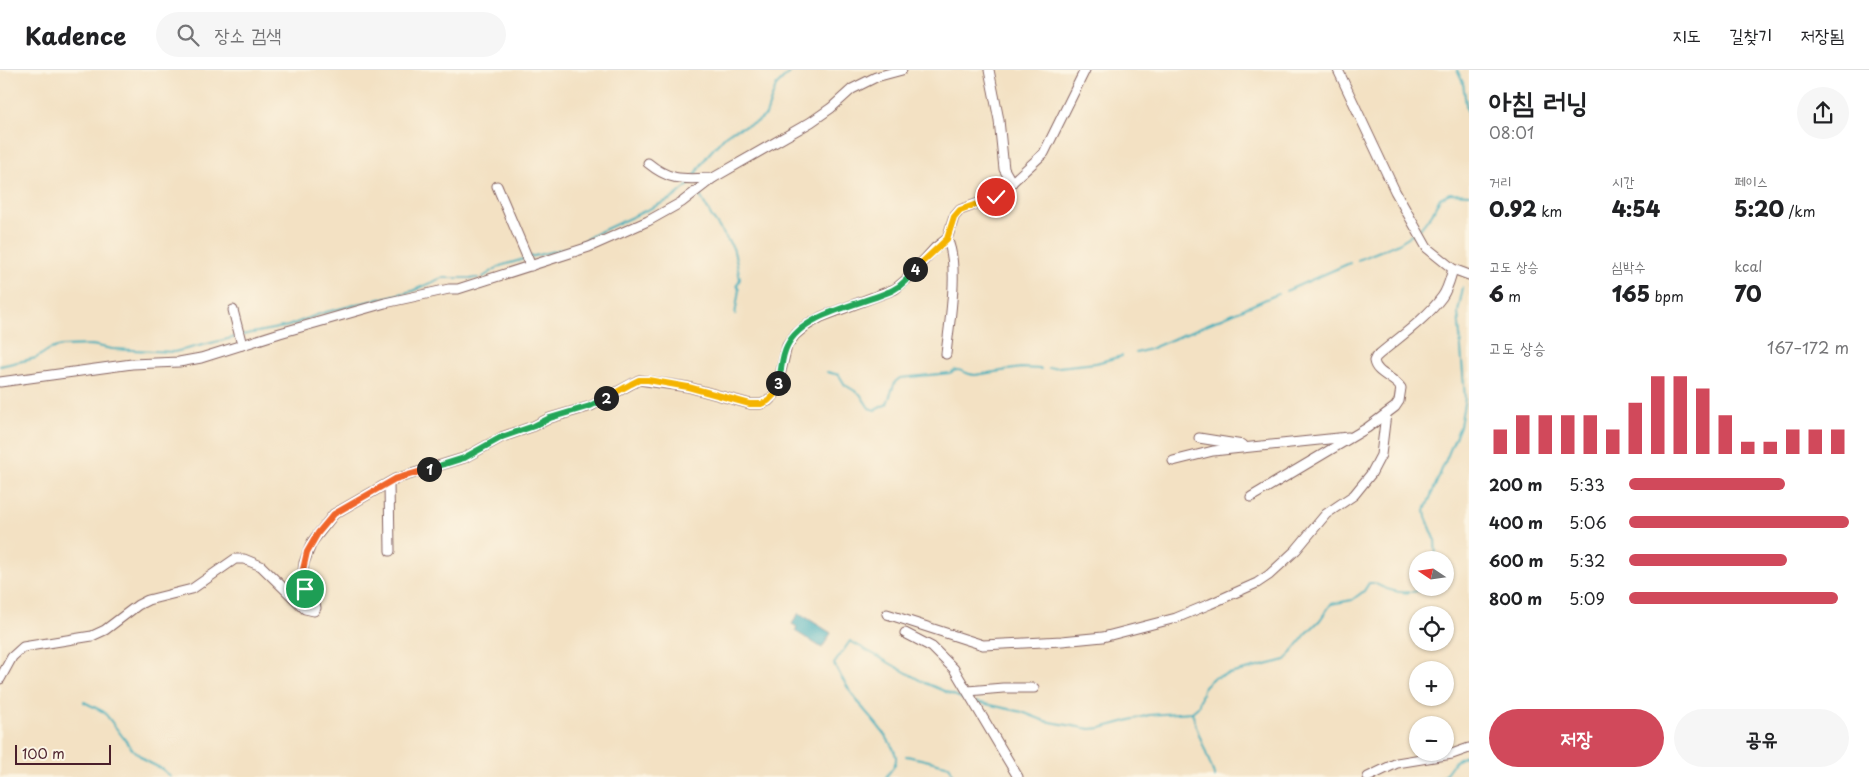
<!DOCTYPE html>
<html lang="ko">
<meta charset="utf-8">
<style>
body{margin:0;font-family:"Playpen Sans","Poor Story",sans-serif;background:#f6f6f6;color:#202124;height:100vh;display:flex;flex-direction:column;font-size:19px;white-space:nowrap}
*{box-sizing:border-box;margin:0}
p{font-size:16px;color:#757577}
.icon{flex:none;width:28px;height:28px;fill:none;stroke:currentColor;stroke-width:2;stroke-linecap:round;stroke-linejoin:round}
.map{position:relative;flex:1;overflow:hidden}
.sheet{display:flex;flex-direction:column;background:#fff;width:400px}
.sheet>*{flex:none}
.needle{width:32px;rotate:283deg}
.tools{position:absolute;left:1409px;top:481px;display:grid;gap:10px}
.tools a{display:grid;place-items:center;width:45px;height:45px;border-radius:50%;background:#fff;box-shadow:0 1px 4px #0004;font-size:25px}
.scale{position:absolute;left:15px;bottom:12px;width:96px;box-sizing:border-box;padding-left:5px;border:2px solid #4a1f2b;border-top:0;font-size:14px;line-height:18px;white-space:nowrap;color:#4a1f2b;-webkit-text-stroke:4px #fcf5e5;paint-order:stroke}
.pin{position:absolute;display:grid;place-items:center;width:42px;height:42px;color:#fff;margin:-21px;border:2px solid #fff;border-radius:50%;box-shadow:0 1px 5px #0007}
.km{position:absolute;width:25px;height:25px;margin:-12px;border-radius:50%;background:#222;color:#fff;font-size:14px;line-height:25px;text-align:center}
.round{display:grid;place-items:center;flex:none;width:52px;height:52px;border-radius:26px;background:#f6f6f6}
.headline{display:flex;align-items:center;justify-content:space-between;height:85px;padding:0 20px}
h1{font-size:28px;font-weight:800;line-height:38px}
.figures{display:grid;grid-template-columns:repeat(3,1fr);gap:8px;height:85px;padding:5px 20px}
.figures div{display:grid;align-content:center}
.figures b{font-size:21px;font-weight:800}
.figures small{font-size:14px;font-weight:400}
.figures p{font-size:14px}
.chart{height:140px;padding:10px 20px}
.chart p{display:flex;justify-content:space-between}
.chart svg{width:100%;height:90px;margin-top:5px;stroke:#d1495b;stroke-width:6}
.button{display:flex;gap:10px;margin-top:auto;padding:10px 20px}
.button a{flex:1;height:58px;border-radius:30px;background:#d1495b;color:#fff;font-size:20px;font-weight:800;line-height:58px;text-align:center}
.button a+a{background:#f6f6f6;color:#202124}
ul{padding:0 20px;list-style:none;font-size:16px}
li{display:grid;grid-template-columns:80px 60px 1fr;align-items:center;height:38px}
li i{height:12px;border-radius:6px;background:#d1495b}
header{display:flex;align-items:center;gap:30px;box-sizing:border-box;height:70px;padding:0 25px;background:#fff;border-bottom:1px solid #e0e0e0}
header strong{font-size:24px}
nav{display:flex;gap:28px;margin-inline-start:auto;font-size:18px}
.search{width:350px;height:45px;background:#f6f6f6;display:flex;align-items:center;gap:12px;box-sizing:border-box;padding:0 18px;border-radius:28px;color:#757577;font-size:19px}
main{display:flex;flex:1;min-height:0}
.map>svg:first-child{display:block}
</style>
<header>
<strong>Kadence</strong>
<div class="search"><svg class="icon" aria-label="search" viewBox="0 0 24 24"><circle cx="10" cy="10" r="6"/><path d="M15 15l6 6"/></svg>장소 검색</div>
<nav><a>지도</a><a>길찾기</a><a>저장됨</a></nav>
</header>
<main>
<div class="map">
<svg width="1469" height="707" viewBox="0 0 1469 707">
<rect width="100%" height="100%" fill="#fcf5e5"/>
<filter id="ink" filterUnits="userSpaceOnUse"><feTurbulence type="fractalNoise" baseFrequency=".02" numOctaves="2"/><feDisplacementMap in="SourceGraphic" scale="10" xChannelSelector="R" yChannelSelector="G"/><feConvolveMatrix kernelMatrix="1 2 1 2 8 2 1 2 1" color-interpolation-filters="sRGB"/></filter>
<filter id="wash" filterUnits="userSpaceOnUse"><feTurbulence type="fractalNoise" baseFrequency=".0096" numOctaves="4" result="noise"/><feDisplacementMap in="SourceGraphic" scale="20" xChannelSelector="R" yChannelSelector="G"/><feGaussianBlur stdDeviation="1.12" result="paint"/><feColorMatrix in="noise" values="0 0 0 0 0 0 0 0 0 0 0 0 0 0 0 0 0 1.4 0 .05"/><feComposite in="paint" operator="in"/></filter>
<g filter="url(#wash)">
<rect width="100%" height="100%" fill="#f3e1c3"/>
<!-- water -->
<polygon fill="#3dacba" stroke="#446672" points="799,543 831,563 822,578 795,561 797,557 792,554"/>
<g fill="none" stroke-linecap="round" stroke-linejoin="round">
<!-- stream -->
<g stroke="#3dacba" stroke-width="2">
<polyline points="1457,0 1463,13 1469,55"/>
<polyline points="695,105 707,86 725,66 732,61 757,52 766,45 776,16 792,0"/>
<polyline points="699,124 712,147 733,178 736,189 740,209 737,215 739,219 735,245"/>
<polyline points="1420,159 1432,144 1440,128 1450,123 1469,124"/>
<polyline points="530,187 574,176 595,164 673,128 691,113"/>
<polyline points="1358,190 1397,174 1415,163"/>
<polyline points="483,207 500,196 524,189"/>
<polyline points="1286,221 1350,193"/>
<polyline points="242,265 288,256 322,243 412,221 442,208 478,208"/>
<polyline points="1136,283 1150,279 1278,224"/>
<polyline points="0,296 36,288 50,279 62,276 92,275 112,279 174,282 236,267"/>
<polyline points="1049,298 1096,293 1122,286"/>
<path d="M827,302L839,305L845,315L860,324L869,338L875,340L887,334L895,312L900,308L950,303C960,295 964,305 975,305L1021,298L1041,299"/>
<polyline points="1436,490 1435,469 1426,447 1425,440 1460,356 1465,328 1458,242 1463,217"/>
<polyline points="84,632 104,642 132,679 146,691 162,699 171,707"/>
<path d="M977,632L1022,642L1045,651L1090,659L1101,658L1149,645L1192,642L1198,637L1204,616L1213,608L1286,590L1306,564L1320,550L1331,534L1352,530L1364,521L1369,513H1374C1388,521 1409,527 1424,518"/>
<polyline points="1192,642 1197,659 1215,707"/>
<path d="M906,686C912,687 947,695 949,696C952,699 952,703 953,707"/>
<path d="M886,707C890,701 897,695 896,687C894,674 875,652 866,642C854,628 843,611 834,594L850,571L925,613L968,631"/>
<polyline points="1443,707 1455,691 1469,684"/>
</g>
</g>
</g>
<g filter="url(#ink)">
<g fill="none" stroke-linecap="round" stroke-linejoin="round">
<!-- minor casing -->
<g stroke="#856360" stroke-width="11">
<g id="minor">
<polyline points="989,0 999,50 1004,99 1012,113"/>
<polyline points="1338,0 1395,121 1427,178 1453,199 1469,205"/>
<path d="M648,93C671,112 684,109 713,108"/>
<polyline points="497,116 531,196"/>
<polyline points="233,240 242,275"/>
<path d="M946,284C949,255 960,195 947,169"/>
<polyline points="0,312 132,294 179,292 201,288 280,263 385,233 449,219 458,219 589,177 648,151 682,132 713,108 811,52 831,38 852,19 876,7 902,0"/>
<polyline points="1199,368 1243,375"/>
<polyline points="1173,391 1213,381 1348,367"/>
<polyline points="389,413 390,481"/>
<path d="M1251,427L1367,358L1395,337L1399,331L1401,318C1394,307 1376,304 1374,291L1376,287C1398,268 1425,250 1442,227C1448,219 1450,209 1453,199"/>
<polyline points="887,544 983,575 1062,571 1103,567 1176,548 1210,534 1257,513 1269,505 1296,480 1326,444 1354,425 1371,404 1381,385 1386,344"/>
<polyline points="905,563 932,577 954,599 1018,707"/>
<polyline points="0,609 12,587 23,577 92,566 105,560 138,535 148,530 192,519 235,489 244,489 261,496 305,539 314,541 316,538 314,527 305,519 302,511 304,493 312,472 334,444 395,409 464,388 502,367 534,356 550,348 591,336 639,310 688,317 750,334 761,334 768,331 774,325 777,318 787,276 795,265 806,256 821,247 895,219 907,209 935,178 947,169 954,147 960,140 996,127 1044,83 1085,0"/>
<polyline points="968,621 1003,618 1034,618"/>
<polyline points="1368,707 1397,693 1452,684 1469,678"/>
</g>
</g>
<!-- minor -->
<use href="#minor" stroke="#fff" stroke-width="9"/>
</g>
</g>
<g fill="none" stroke-linecap="round" stroke-linejoin="round" filter="url(#ink)">
<!-- split-1 casing -->
<g stroke="#fff" stroke-width="10">
<polyline id="split-1" points="305,519 302,512 302,504 307,482 318,463 334,444 395,409 429,399"/>
</g>
<!-- split-2 casing -->
<g stroke="#fff" stroke-width="10">
<polyline id="split-2" points="429,399 464,388 502,367 534,356 550,348 590,336 606,328"/>
</g>
<!-- split-3 casing -->
<g stroke="#fff" stroke-width="10">
<polyline id="split-3" points="606,328 631,314 639,310 648,310 688,317 750,334 761,334 768,331 774,325 778,313"/>
</g>
<!-- split-4 casing -->
<g stroke="#fff" stroke-width="10">
<path id="split-4" d="M778,313C782,301 781,287 787,276C803,242 862,235 893,220C903,215 909,207 915,199"/>
</g>
<!-- split-5 casing -->
<g stroke="#fff" stroke-width="10">
<polyline id="split-5" points="915,199 947,169 954,147 960,140 996,127"/>
</g>
<!-- split-1 -->
<use href="#split-1" stroke="#f0652b" stroke-width="6"/>
<!-- split-2 -->
<use href="#split-2" stroke="#22a559" stroke-width="6"/>
<!-- split-3 -->
<use href="#split-3" stroke="#f5b400" stroke-width="6"/>
<!-- split-4 -->
<use href="#split-4" stroke="#22a559" stroke-width="6"/>
<!-- split-5 -->
<use href="#split-5" stroke="#f5b400" stroke-width="6"/>
</g>
</svg>
<div class="tools">
<a><svg class="needle" viewBox="-14 -14 28 28"><path d="M0-13l5 13h-10z" fill="#e53935"/><path d="M0 13l5-13h-10z" fill="#757577"/></svg></a>
<a><svg class="icon" aria-label="locate" viewBox="0 0 24 24"><circle cx="12" cy="12" r="6"/><path d="M12 2v4M12 18v4M2 12h4M18 12h4"/></svg></a>
<a>+</a>
<a>−</a>
</div>
<div class="scale">100 m</div>
<div class="pin" style="left:305px;top:519px;background:#1e9e55"><svg class="icon" aria-label="arrive" viewBox="0 0 24 24"><path d="M6 21V4h12l-3 4 3 4H6"/></svg></div>
<div class="pin" style="left:996px;top:127px;background:#d93025"><svg class="icon" aria-label="check" viewBox="0 0 24 24"><path d="M5 12l5 5 9-10"/></svg></div>
<b class="km" style="left:429px;top:399px">1</b>
<b class="km" style="left:606px;top:328px">2</b>
<b class="km" style="left:778px;top:313px">3</b>
<b class="km" style="left:915px;top:199px">4</b>
</div>
<section class="sheet">
<div class="headline"><div><h1>아침 러닝</h1><p>08:01</p></div><a class="round"><svg class="icon" aria-label="share" viewBox="0 0 24 24"><path d="M12 15V3M7 8l5-5 5 5M5 13v7h14v-7"/></svg></a></div>
<div class="figures">
<div><p>거리</p><b>0.92<small> km</small></b></div>
<div><p>시간</p><b>4:54</b></div>
<div><p>페이스</p><b>5:20<small> /km</small></b></div>
</div>
<div class="figures">
<div><p>고도 상승</p><b>6<small> m</small></b></div>
<div><p>심박수</p><b>165<small> bpm</small></b></div>
<div><p>kcal</p><b>70</b></div>
</div>
<div class="chart"><p><span>고도 상승</span>167–172 m</p>
<svg viewBox="0 0 160 44" preserveAspectRatio="none"><path d="M5 44V32M15 44V25M25 44V25M35 44V25M45 44V25M55 44V32M65 44V19M75 44V6M85 44V6M95 44V12M105 44V25M115 44V38M125 44V38M135 44V32M145 44V32M155 44V32"/></svg>
</div>
<ul>
<li><b>200 m</b>5:33<i style="width:71%"></i></li>
<li><b>400 m</b>5:06<i style="width:100%"></i></li>
<li><b>600 m</b>5:32<i style="width:72%"></i></li>
<li><b>800 m</b>5:09<i style="width:95%"></i></li>
</ul>
<div class="button"><a>저장</a><a>공유</a></div>
</section>
</main>
